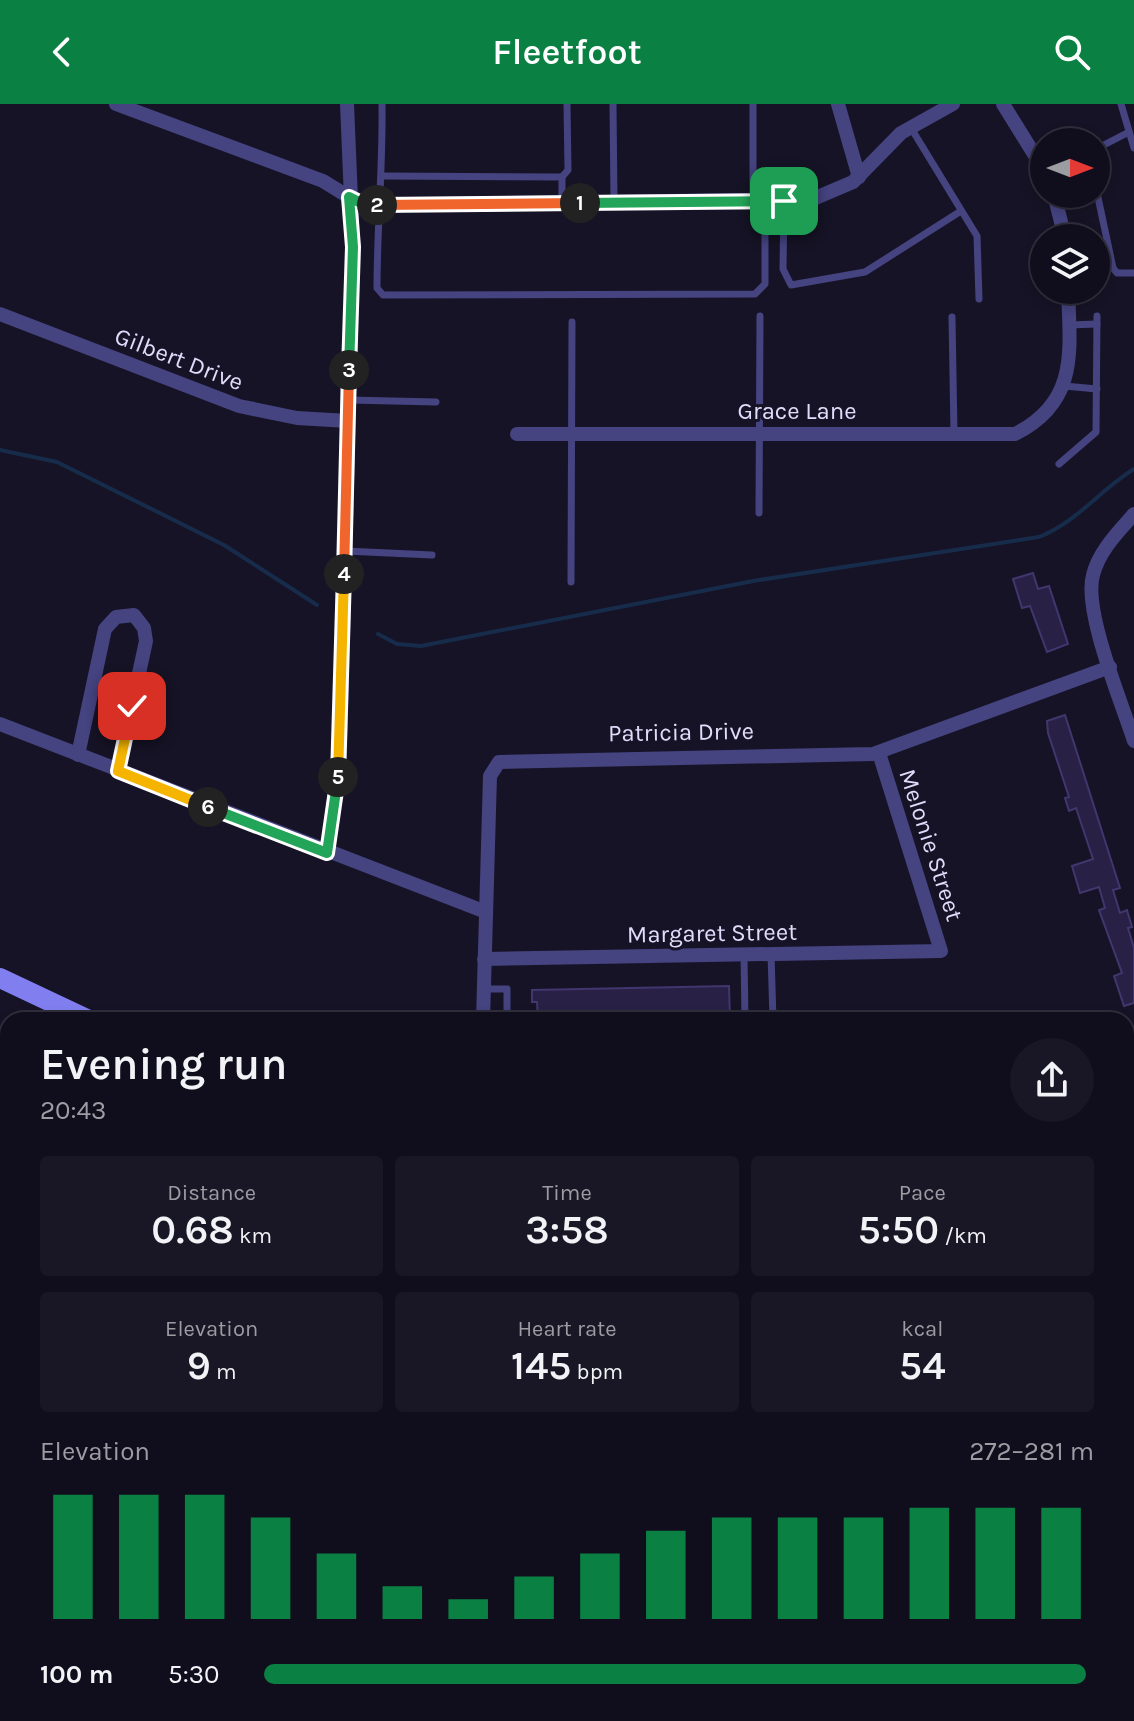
<!DOCTYPE html>
<meta charset="utf-8">
<style>
body{margin:0;font-family:Karla,sans-serif;background:#191725;color:#f1f3f6;height:100vh;display:flex;flex-direction:column;font-size:30px;white-space:nowrap}
*{box-sizing:border-box;margin:0}
p{font-size:26px;color:#9c9ca3}
.icon{flex:none;width:44px;height:44px;fill:none;stroke:currentColor;stroke-width:2;stroke-linecap:round;stroke-linejoin:round}
.map{position:relative;flex:1;overflow:hidden}
.panel{position:absolute;left:0px;top:908px;width:1134px;height:710px;display:flex;flex-direction:column;background:#100e1c;border-radius:24px 24px 0 0;box-shadow:0 4px 12px #0003,0 0 0 2px #302e3b}
.panel>*{flex:none}
.needle{width:52px;rotate:90deg}
.controls{position:absolute;left:1030px;top:24px;display:grid;gap:16px}
.controls a{display:grid;place-items:center;width:80px;height:80px;border-radius:50%;background:#100e1c;box-shadow:0 4px 12px #0003,0 0 0 2px #302e3b;font-size:40px}
.pin{position:absolute;display:grid;place-items:center;width:68px;height:68px;color:#fff;margin:-34px;border-radius:16px;box-shadow:0 4px 12px #0006}
.km{position:absolute;width:40px;height:40px;margin:-20px;border-radius:50%;background:#222;color:#fff;font-size:22px;line-height:40px;text-align:center}
.round{display:grid;place-items:center;flex:none;width:84px;height:84px;border-radius:42px;background:#191725}
.overview{display:flex;align-items:center;justify-content:space-between;height:136px;padding:0 40px}
h1{font-size:44px;font-weight:600;line-height:60px}
.stats{display:grid;grid-template-columns:repeat(3,1fr);gap:12px;height:136px;padding:8px 40px}
.stats div{display:grid;align-content:center;border-radius:8px;background:#191725;text-align:center}
.stats b{font-size:40px;font-weight:600}
.stats small{font-size:22px;font-weight:400}
.stats p{font-size:22px}
.chart{height:224px;padding:16px 40px}
.chart p{display:flex;justify-content:space-between}
.chart svg{width:100%;height:144px;margin-top:8px;stroke:#0b8043;stroke-width:6}
ul{padding:0 40px;list-style:none;font-size:26px}
li{display:grid;grid-template-columns:128px 96px 1fr;align-items:center;height:60px}
li i{height:20px;border-radius:10px;background:#0b8043}
header{display:flex;justify-content:space-between;align-items:center;height:104px;padding:0 40px;background:#0b8043;color:#fff;font-size:36px;font-weight:600}
.map>svg:first-child{display:block}
</style>
<header><svg class="icon" aria-label="back" viewBox="0 0 24 24"><path d="M15 5l-7 7 7 7"/></svg>Fleetfoot<svg class="icon" aria-label="search" viewBox="0 0 24 24"><circle cx="10" cy="10" r="6"/><path d="M15 15l6 6"/></svg></header>
<div class="map">
<svg width="1134" height="1617" viewBox="0 0 1134 1617">
<rect width="100%" height="100%" fill="#161326"/>
<g fill="none" stroke-linecap="round" stroke-linejoin="round">
<!-- stream -->
<g stroke="#172c4b" stroke-width="4">
<polyline points="0,346 57,358 224,441 317,501"/>
<path d="M378,530L397,540L421,542L753,477L1039,433C1077,418 1100,386 1134,365"/>
</g>
</g>
<!-- building -->
<g fill="#282145" stroke="#41366e" stroke-width="2">
<polygon points="1033,469 1038,485 1049,482 1068,540 1047,548 1030,502 1022,504 1013,475"/>
<polygon points="1065,611 1120,784 1113,786 1120,809 1127,806 1132,823 1128,824 1134,844 1134,899 1124,902 1114,872 1122,869 1099,806 1105,804 1099,783 1080,789 1072,762 1093,755 1076,704 1069,707 1065,694 1069,693 1048,629 1047,617"/>
<polygon points="729,882 730,916 538,916 537,898 532,898 532,886"/>
</g>
<g fill="none" stroke-linecap="round" stroke-linejoin="round">
<!-- lane -->
<g stroke="#454380" stroke-width="7">
<path d="M382,0C383,62 377,122 377,184L383,191L755,190L765,180V98"/>
<polyline points="613,0 614,97"/>
<polyline points="1121,0 1134,44"/>
<polyline points="911,24 977,132 979,195"/>
<polyline points="1096,45 1129,28"/>
<polyline points="383,72 562,73"/>
<polyline points="1096,84 1113,164 1117,169 1134,169"/>
<polyline points="784,97 783,165 791,181 865,168 961,107"/>
<polyline points="753,98 753,0"/>
<polyline points="562,99 562,73 568,66 567,0"/>
<polyline points="952,213 954,330"/>
<polyline points="1069,221 1097,220"/>
<polyline points="1064,282 1097,285"/>
<polyline points="349,296 436,298"/>
<polyline points="1059,360 1096,328 1097,212"/>
<polyline points="759,409 760,212"/>
<polyline points="345,447 432,451"/>
<polyline points="571,478 572,218"/>
<polyline points="771,850 773,916"/>
<polyline points="744,851 745,916"/>
<polyline points="483,885 507,885 507,916"/>
</g>
<!-- street -->
<g stroke="#454380" stroke-width="14">
<polyline points="116,0 323,77 357,98 369,101 813,95 853,78 901,29 953,0"/>
<polyline points="838,0 859,73"/>
<polyline points="1003,0 1044,66"/>
<polyline points="1054,90 1065,134"/>
<polyline points="0,210 239,302 297,314 348,317"/>
<path d="M517,330H1015C1079,298 1070,246 1068,186"/>
<path d="M1134,410C1118,428 1099,447 1093,471C1083,507 1122,599 1134,637"/>
<polyline points="0,620 486,808"/>
<polyline points="78,651 105,525 116,513 134,511 144,524 146,537 118,667"/>
<polyline points="327,749 340,648 353,143 347,0"/>
<polyline points="484,855 941,847 879,649"/>
<polyline points="483,916 490,672 499,658 873,650 1110,563"/>
<polyline points="0,1212 8,1217"/>
<polyline points="1126,1322 1134,1347"/>
<polyline points="1126,1592 1134,1589"/>
<polyline points="0,1599 8,1604"/>
<polyline points="16,1610 26,1617"/>
<polyline points="1009,1610 1011,1617"/>
<polyline points="1046,1617 1068,1610"/>
</g>
<!-- secondary -->
<g stroke="#817ff0" stroke-width="20">
<polyline points="0,874 89,916"/>
<polyline points="1126,1045 1134,1045"/>
<polyline points="468,1617 468,1610"/>
</g>
</g>
<g fill="none" stroke-linecap="round" stroke-linejoin="round">
<!-- split-1 casing -->
<g stroke="#fff" stroke-width="16">
<polyline id="split-1" points="580,99 784,97"/>
</g>
<!-- split-2 casing -->
<g stroke="#fff" stroke-width="16">
<polyline id="split-2" points="377,101 580,99"/>
</g>
<!-- split-3 casing -->
<g stroke="#fff" stroke-width="16">
<polyline id="split-3" points="349,266 353,143 349,93 363,100 377,101"/>
</g>
<!-- split-4 casing -->
<g stroke="#fff" stroke-width="16">
<polyline id="split-4" points="344,470 349,266"/>
</g>
<!-- split-5 casing -->
<g stroke="#fff" stroke-width="16">
<polyline id="split-5" points="338,673 344,470"/>
</g>
<!-- split-6 casing -->
<g stroke="#fff" stroke-width="16">
<polyline id="split-6" points="208,703 327,749 338,673"/>
</g>
<!-- split-7 casing -->
<g stroke="#fff" stroke-width="16">
<polyline id="split-7" points="132,602 118,667 208,703"/>
</g>
<!-- split-1 -->
<use href="#split-1" stroke="#22a559" stroke-width="10"/>
<!-- split-2 -->
<use href="#split-2" stroke="#f0652b" stroke-width="10"/>
<!-- split-3 -->
<use href="#split-3" stroke="#22a559" stroke-width="10"/>
<!-- split-4 -->
<use href="#split-4" stroke="#f0652b" stroke-width="10"/>
<!-- split-5 -->
<use href="#split-5" stroke="#f5b400" stroke-width="10"/>
<!-- split-6 -->
<use href="#split-6" stroke="#22a559" stroke-width="10"/>
<!-- split-7 -->
<use href="#split-7" stroke="#f5b400" stroke-width="10"/>
</g>
<g text-anchor="middle" dominant-baseline="central" stroke-width="6" stroke-linejoin="round" paint-order="stroke">
<!-- street labels -->
<g font-size="24" fill="#e0dcfb" stroke="#161326">
<text transform="translate(179 255) rotate(21)">Gilbert Drive</text>
<text x="797" y="307">Grace Lane</text>
<text transform="translate(681 628) rotate(-1)">Patricia Drive</text>
<text transform="translate(931 741) rotate(72)">Melonie Street</text>
<text transform="translate(712 829) rotate(-1)">Margaret Street</text>
</g>
</g>
</svg>
<div class="controls">
<a><svg class="needle" viewBox="-14 -14 28 28"><path d="M0-13l5 13h-10z" fill="#e53935"/><path d="M0 13l5-13h-10z" fill="#9c9ca3"/></svg></a>
<a><svg class="icon" aria-label="layers" viewBox="0 0 24 24"><path d="M12 4l9 5-9 5-9-5zM3 14l9 5 9-5"/></svg></a>
</div>
<div class="pin" style="left:784px;top:97px;background:#1e9e55"><svg class="icon" aria-label="arrive" viewBox="0 0 24 24"><path d="M6 21V4h12l-3 4 3 4H6"/></svg></div>
<div class="pin" style="left:132px;top:602px;background:#d93025"><svg class="icon" aria-label="check" viewBox="0 0 24 24"><path d="M5 12l5 5 9-10"/></svg></div>
<b class="km" style="left:580px;top:99px">1</b>
<b class="km" style="left:377px;top:101px">2</b>
<b class="km" style="left:349px;top:266px">3</b>
<b class="km" style="left:344px;top:470px">4</b>
<b class="km" style="left:338px;top:673px">5</b>
<b class="km" style="left:208px;top:703px">6</b>
<section class="panel">
<div class="overview"><div><h1>Evening run</h1><p>20:43</p></div><a class="round"><svg class="icon" aria-label="share" viewBox="0 0 24 24"><path d="M12 15V3M7 8l5-5 5 5M5 13v7h14v-7"/></svg></a></div>
<div class="stats">
<div><p>Distance</p><b>0.68<small> km</small></b></div>
<div><p>Time</p><b>3:58</b></div>
<div><p>Pace</p><b>5:50<small> /km</small></b></div>
</div>
<div class="stats">
<div><p>Elevation</p><b>9<small> m</small></b></div>
<div><p>Heart rate</p><b>145<small> bpm</small></b></div>
<div><p>kcal</p><b>54</b></div>
</div>
<div class="chart"><p><span>Elevation</span>272–281 m</p>
<svg viewBox="0 0 160 44" preserveAspectRatio="none"><path d="M5 44V6M15 44V6M25 44V6M35 44V13M45 44V24M55 44V34M65 44V38M75 44V31M85 44V24M95 44V17M105 44V13M115 44V13M125 44V13M135 44V10M145 44V10M155 44V10"/></svg>
</div>
<ul>
<li><b>100 m</b>5:30<i style="width:99%"></i></li>
</ul>
</section>
</div>
